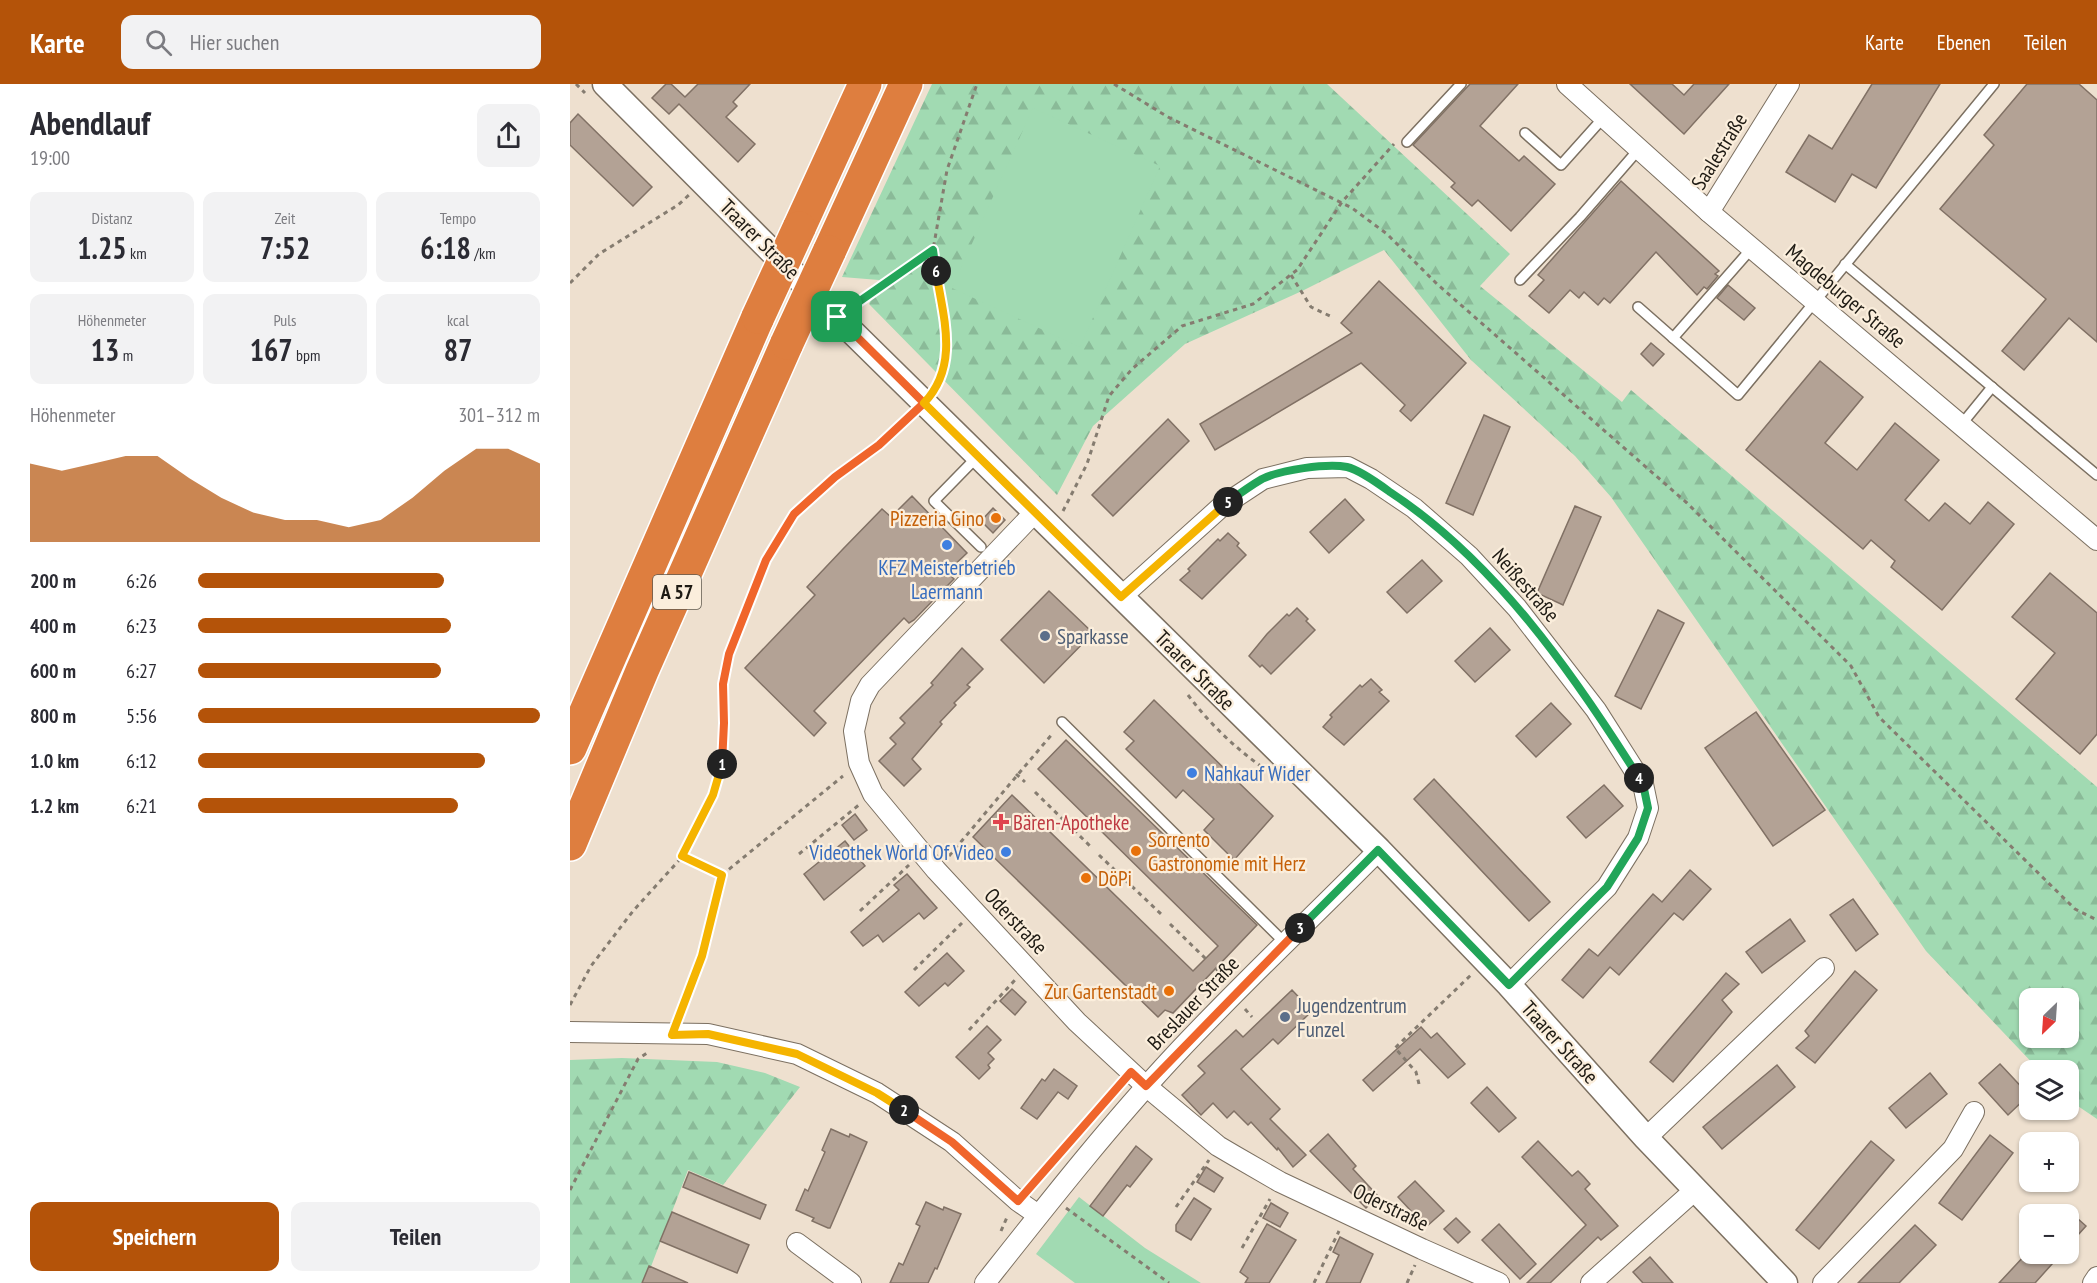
<!DOCTYPE html>
<html lang="de">
<meta charset="utf-8">
<style>
body{margin:0;font-family:"PT Sans Narrow",sans-serif;background:#f2f2f3;color:#2b2b33;height:100vh;display:flex;flex-direction:column;font-size:22px;white-space:nowrap}
*{box-sizing:border-box;margin:0}
p{font-size:20px;color:#7c7c81}
.icon{flex:none;width:33px;height:33px;fill:none;stroke:currentColor;stroke-width:2;stroke-linecap:round;stroke-linejoin:round}
.map{position:relative;flex:1;overflow:hidden}
.drawer{display:flex;flex-direction:column;background:#fff;width:570px}
.drawer>*{flex:none}
.needle{width:39px;rotate:205deg}
.buttons{position:absolute;left:1449px;top:904px;display:grid;gap:12px}
.buttons a{display:grid;place-items:center;width:60px;height:60px;border-radius:12px;background:#fff;box-shadow:0 2px 4px #0004;font-size:30px}
.pin{position:absolute;display:grid;place-items:center;width:51px;height:51px;color:#fff;margin:-26px;border-radius:12px;box-shadow:0 3px 9px #0006}
.km{position:absolute;width:30px;height:30px;margin:-15px;border-radius:50%;background:#222;color:#fff;font-size:16px;line-height:30px;text-align:center}
.round{display:grid;place-items:center;flex:none;width:63px;height:63px;border-radius:12px;background:#f2f2f3}
.headline{display:flex;align-items:center;justify-content:space-between;height:102px;padding:0 30px}
h1{font-size:33px;font-weight:700;line-height:45px}
.stats{display:grid;grid-template-columns:repeat(3,1fr);gap:9px;height:102px;padding:6px 30px}
.stats div{display:grid;align-content:center;border-radius:12px;background:#f2f2f3;text-align:center}
.stats b{font-size:30px;font-weight:700}
.stats small{font-size:16px;font-weight:400}
.stats p{font-size:16px}
.chart{height:168px;padding:12px 30px}
.chart p{display:flex;justify-content:space-between}
.chart svg{width:100%;height:108px;margin-top:6px;fill:#b45309;opacity:.7}
.primary-button{display:flex;gap:12px;margin-top:auto;padding:12px 30px}
.primary-button a{flex:1;height:69px;border-radius:12px;background:#b45309;color:#fff;font-size:24px;font-weight:700;line-height:69px;text-align:center}
.primary-button a+a{background:#f2f2f3;color:#2b2b33}
ul{padding:0 30px;list-style:none;font-size:20px}
li{display:grid;grid-template-columns:96px 72px 1fr;align-items:center;height:45px}
li i{height:15px;border-radius:8px;background:#b45309}
header{display:flex;align-items:center;gap:36px;box-sizing:border-box;height:84px;padding:0 30px;background:#b45309;color:#fff}
header strong{font-size:28px}
nav{display:flex;gap:33px;margin-inline-start:auto;font-size:21px}
.search{width:420px;height:54px;background:#f2f2f3;display:flex;align-items:center;gap:15px;box-sizing:border-box;padding:0 21px;border-radius:12px;color:#7c7c81;font-size:22px}
main{display:flex;flex:1;min-height:0}
.map>svg:first-child{display:block}
</style>
<header>
<strong>Karte</strong>
<div class="search"><svg class="icon" aria-label="search" viewBox="0 0 24 24"><circle cx="10" cy="10" r="6"/><path d="M15 15l6 6"/></svg>Hier suchen</div>
<nav><a>Karte</a><a>Ebenen</a><a>Teilen</a></nav>
</header>
<main>
<section class="drawer">
<div class="headline"><div><h1>Abendlauf</h1><p>19:00</p></div><a class="round"><svg class="icon" aria-label="share" viewBox="0 0 24 24"><path d="M12 15V3M7 8l5-5 5 5M5 13v7h14v-7"/></svg></a></div>
<div class="stats">
<div><p>Distanz</p><b>1.25<small> km</small></b></div>
<div><p>Zeit</p><b>7:52</b></div>
<div><p>Tempo</p><b>6:18<small> /km</small></b></div>
</div>
<div class="stats">
<div><p>Höhenmeter</p><b>13<small> m</small></b></div>
<div><p>Puls</p><b>167<small> bpm</small></b></div>
<div><p>kcal</p><b>87</b></div>
</div>
<div class="chart"><p><span>Höhenmeter</span>301–312 m</p>
<svg viewBox="0 0 160 44" preserveAspectRatio="none"><path d="M0 44V12L10 15L20 12L30 9L40 9L50 18L60 26L70 32L80 35L90 35L100 38L110 35L120 26L130 15L140 6L150 6L160 12V44z"/></svg>
</div>
<ul>
<li><b>200 m</b>6:26<i style="width:72%"></i></li>
<li><b>400 m</b>6:23<i style="width:74%"></i></li>
<li><b>600 m</b>6:27<i style="width:71%"></i></li>
<li><b>800 m</b>5:56<i style="width:100%"></i></li>
<li><b>1.0 km</b>6:12<i style="width:84%"></i></li>
<li><b>1.2 km</b>6:21<i style="width:76%"></i></li>
</ul>
<div class="primary-button"><a>Speichern</a><a>Teilen</a></div>
</section>
<div class="map">
<svg width="1527" height="1199" viewBox="0 0 1527 1199">
<defs>
<pattern id="forest-firs" width="22" height="20" patternUnits="userSpaceOnUse" patternTransform="scale(1.5)"><rect width="22" height="20" fill="#a1dab2"/><path d="M5 1l3.5 6h-7zM16 11l3.5 6h-7z" fill="#8aba98"/></pattern>
</defs>
<rect width="100%" height="100%" fill="#eee0cf"/>
<!-- forest -->
<g fill="url(#forest-firs)" fill-rule="evenodd">
<path d="M362,0H757L940,170L910,202L1052,318L1061,306L1527,703V1035L1499,1016L1498,987H1470L1356,867L1041,413L1005,372L901,276L814,166L732,207L615,260L523,342L487,411L299,220L309,196L272,193ZM1460,915H1498V954H1460Z"/>
<polygon points="52,974 147,978 195,989 230,1003 153,1101 118,1086 77,1193 71,1199 0,1199 0,976"/>
</g>
<!-- green -->
<g fill="#a1dab2">
<polygon points="463,24 590,82 510,263 382,204"/>
<polygon points="509,1113 575,1164 631,1199 505,1199 466,1170"/>
</g>
<!-- building -->
<g fill="#b3a295" stroke="#817165" stroke-width="1.5">
<polygon points="96,0 101,0 115,13 128,0 180,0 163,18 167,22 156,33 185,60 168,78 109,20 99,30 82,14"/>
<polygon points="900,0 948,0 910,42 949,77 954,72 985,100 941,147 908,116 902,122 881,103 885,99 843,61"/>
<polygon points="1060,0 1102,0 1114,11 1124,0 1159,0 1114,50"/>
<polygon points="1302,0 1370,0 1306,104 1282,90 1265,118 1216,88 1239,51 1262,65"/>
<polygon points="1457,0 1509,0 1527,16 1527,258 1499,234 1454,286 1432,267 1476,215 1370,125 1424,61 1414,51"/>
<polygon points="8,30 82,103 63,122 0,61 0,39"/>
<polygon points="1051,97 1149,187 1145,190 1148,192 1137,205 1134,203 1127,211 1086,168 1040,219 1034,214 1028,221 1014,208 1009,214 1000,206 979,229 959,212 974,196 968,191"/>
<polygon points="809,197 896,279 841,337 830,327 835,321 791,279 645,366 630,340 782,249 771,239"/>
<polygon points="1158,201 1185,224 1174,236 1147,214"/>
<polygon points="1081,259 1094,270 1083,282 1071,270"/>
<polygon points="1250,277 1293,313 1255,359 1287,386 1325,339 1369,376 1335,416 1359,437 1375,419 1400,440 1418,418 1444,440 1372,526 1321,483 1325,477 1301,456 1293,465 1176,366"/>
<polygon points="914,331 940,343 903,431 876,419"/>
<polygon points="598,335 619,357 543,432 522,411"/>
<polygon points="342,412 397,469 377,488 384,495 373,506 344,536 339,539 334,534 244,627 256,639 244,652 175,584 245,511 237,503 273,465 312,425 321,433"/>
<polygon points="775,415 794,436 759,469 740,448"/>
<polygon points="1005,422 1031,433 993,521 967,509"/>
<polygon points="423,424 435,436 423,449 411,437"/>
<polygon points="658,449 669,459 667,462 676,471 632,515 610,496 620,487 618,485 648,455 650,457"/>
<polygon points="852,476 872,497 837,529 817,508"/>
<polygon points="1480,489 1527,529 1527,650 1510,670 1446,615 1485,569 1442,533"/>
<polygon points="479,507 523,549 474,599 431,556"/>
<polygon points="727,524 738,535 736,537 745,546 701,590 692,581 690,583 679,572 697,550 717,530 719,532"/>
<polygon points="1088,526 1114,539 1071,625 1045,612"/>
<polygon points="920,544 940,566 905,598 885,577"/>
<polygon points="392,564 413,585 397,601 400,603 384,619 386,621 370,638 372,640 342,675 351,685 334,702 309,677 326,660 320,654 335,639 330,634 363,601 361,599"/>
<polygon points="801,595 812,606 809,608 819,617 774,661 753,643 762,633 760,631 790,601 792,603"/>
<polygon points="584,616 703,732 664,776 634,746 644,735 613,706 606,714 556,665 564,657 554,648"/>
<polygon points="981,619 1001,640 966,673 946,652"/>
<polygon points="1186,628 1255,726 1203,762 1135,664"/>
<polygon points="496,656 687,841 603,929 595,926 588,933 403,753 442,711 623,887 648,862 468,685"/>
<polygon points="864,695 980,818 959,837 844,715"/>
<polygon points="1034,701 1053,722 1016,754 997,733"/>
<polygon points="285,730 297,746 284,756 272,741"/>
<polygon points="275,757 295,782 254,816 234,790"/>
<polygon points="1120,786 1141,805 1113,836 1104,829 1049,891 1040,883 1013,914 992,896 1019,865 1028,872 1083,810 1092,818"/>
<polygon points="337,790 367,824 354,835 349,829 313,858 308,851 293,862 281,848 329,806 324,801"/>
<polygon points="1283,815 1308,850 1286,867 1260,831"/>
<polygon points="1220,835 1235,857 1192,889 1176,868"/>
<polygon points="377,869 394,887 378,902 375,899 349,922 335,908"/>
<polygon points="1285,887 1307,906 1245,979 1226,964 1239,952 1235,947"/>
<polygon points="1156,889 1169,900 1152,916 1162,928 1103,998 1080,978"/>
<polygon points="442,905 456,918 445,931 430,917"/>
<polygon points="722,906 742,927 708,960 703,955 671,985 710,1025 700,1035 736,1071 723,1083 708,1064 707,1066 681,1038 678,1041 664,1027 657,1034 643,1019 631,1031 612,1011 635,989 628,982 666,946 673,953"/>
<polygon points="417,942 431,956 418,969 424,975 418,981 420,984 409,995 386,973"/>
<polygon points="851,943 861,954 867,949 895,980 878,994 850,965 803,1007 793,996"/>
<polygon points="1430,980 1459,1011 1438,1031 1409,999"/>
<polygon points="1207,981 1225,1003 1152,1065 1133,1043"/>
<polygon points="484,985 507,1002 498,1015 488,1008 467,1035 451,1024 472,995 475,997"/>
<polygon points="1360,989 1377,1010 1336,1044 1319,1024"/>
<polygon points="917,1003 946,1034 929,1048 901,1019"/>
<polygon points="261,1045 279,1053 280,1050 297,1058 260,1144 258,1144 242,1137 244,1134 226,1126 235,1105 238,1107 255,1068 252,1066"/>
<polygon points="758,1050 786,1082 783,1085 808,1112 796,1124 740,1067"/>
<polygon points="1420,1051 1443,1069 1392,1136 1369,1119"/>
<polygon points="968,1057 1002,1092 1008,1087 1014,1093 1020,1100 1015,1105 1048,1142 1031,1156 1028,1153 980,1199 957,1199 1016,1141 952,1073"/>
<polygon points="1301,1057 1324,1076 1249,1165 1226,1146"/>
<polygon points="566,1062 582,1075 560,1103 557,1101 533,1132 520,1122"/>
<polygon points="636,1083 653,1094 644,1108 627,1098"/>
<polygon points="119,1088 196,1121 190,1135 113,1103"/>
<polygon points="845,1097 874,1127 856,1143 828,1113"/>
<polygon points="624,1114 641,1125 621,1156 606,1147 606,1141"/>
<polygon points="356,1118 373,1126 374,1123 391,1130 376,1164 367,1185 365,1184 358,1199 320,1199 329,1179 333,1181 350,1142 346,1140"/>
<polygon points="701,1119 718,1129 710,1143 693,1134"/>
<polygon points="1498,1126 1516,1142 1498,1162"/>
<polygon points="102,1128 179,1161 167,1189 90,1157"/>
<polygon points="886,1134 900,1148 888,1159 874,1145"/>
<polygon points="697,1140 726,1156 699,1199 675,1199 678,1194 670,1188"/>
<polygon points="929,1140 966,1180 950,1195 912,1156"/>
<polygon points="1345,1141 1366,1161 1329,1199 1288,1199"/>
<polygon points="770,1153 803,1170 790,1199 756,1199 769,1171 763,1168"/>
<polygon points="1456,1170 1491,1170 1465,1199 1429,1199"/>
<polygon points="1080,1173 1103,1199 1073,1199 1063,1188"/>
<polygon points="79,1182 118,1199 72,1199"/>
</g>
<g fill="none" stroke-linecap="round" stroke-linejoin="round">
<!-- service casing -->
<g stroke="#7c7061" stroke-width="12">
<g id="service">
<polyline points="955,49 991,81 1034,33"/>
<polyline points="837,58 891,0"/>
<polyline points="1275,180 1527,391"/>
<polyline points="950,196 1010,133 1069,65"/>
<polyline points="1068,223 1168,311 1424,0"/>
<polyline points="1103,254 1182,164"/>
<polyline points="1391,341 1422,303"/>
<polyline points="408,372 364,417 411,463"/>
<polyline points="492,638 715,859"/>
</g>
</g>
<!-- minor casing -->
<g stroke="#7c7061" stroke-width="22">
<g id="minor">
<polyline points="997,0 1139,128 1527,456"/>
<polyline points="1139,128 1219,0"/>
<polyline points="465,428 300,601 291,617 284,647 289,679 303,710 366,786 507,938 576,1002 648,1062 665,1072 710,1098 852,1165 929,1199"/>
<polyline points="551,513 652,422 693,395 737,384 778,383 801,395 844,424 899,472 947,524 1026,626 1073,700 1078,724 1068,754 1037,803 939,901"/>
<polyline points="0,948 138,950 227,970 307,1009 382,1058 448,1117 468,1131"/>
<polyline points="1076,1054 1254,884"/>
<polyline points="227,1159 281,1199"/>
<path d="M415,1199C476,1122 537,1044 604,972C670,901 741,835 809,766"/>
<polyline points="1021,1199 1125,1106"/>
<polyline points="1253,1199 1383,1065 1404,1028"/>
<polyline points="1523,1199 1527,1193"/>
</g>
</g>
<!-- tertiary casing -->
<g stroke="#7c7061" stroke-width="27">
<polyline id="tertiary" points="35,0 267,233 809,766 939,901 1076,1054 1215,1199"/>
</g>
<!-- motorway casing -->
<g stroke="#fff" stroke-width="36">
<g id="motorway">
<polyline points="229,144 295,0"/>
<polyline points="259,168 336,0"/>
<polyline points="0,664 188,233"/>
<polyline points="0,760 72,587 217,259"/>
</g>
</g>
<!-- path -->
<g stroke="#857c70" stroke-width="3" stroke-dasharray="4.5 4.5" stroke-linecap="butt">
<polyline points="6,0 15,9"/>
<polyline points="544,0 598,33 782,124 817,150 867,200 1117,419 1281,582 1309,633 1505,825 1527,836"/>
<path d="M363,166C370,211 386,261 367,303"/>
<polyline points="721,191 741,223 762,233"/>
<polyline points="0,199 29,170 108,121 119,111"/>
<polyline points="284,220 363,166 377,86 407,0"/>
<polyline points="493,427 517,380 539,312 562,285 612,242 683,220 727,186 772,118 824,60"/>
<path d="M618,611C639,639 664,663 692,683"/>
<polyline points="446,690 455,698"/>
<polyline points="465,708 520,762"/>
<polyline points="229,770 290,720"/>
<polyline points="529,771 591,830"/>
<polyline points="379,772 483,649"/>
<polyline points="152,791 273,692"/>
<polyline points="290,827 339,781"/>
<polyline points="600,840 636,875"/>
<polyline points="646,884 653,896"/>
<polyline points="344,886 392,839"/>
<polyline points="0,921 21,882 63,827 113,772 143,711 152,685 154,639 153,600 159,570 196,476 224,430 265,393 309,361 341,333"/>
<polyline points="675,925 682,933"/>
<polyline points="109,932 132,872 152,791 113,772"/>
<polyline points="399,946 445,896"/>
<polyline points="849,1000 846,988 825,964 902,890"/>
<polyline points="460,1103 549,1001"/>
<polyline points="0,1106 68,975 77,969"/>
<polyline points="606,1123 639,1076"/>
<polyline points="496,1124 599,1199"/>
<polyline points="431,1147 438,1131"/>
<polyline points="672,1164 700,1115"/>
<polyline points="744,1199 769,1147"/>
<polyline points="837,1199 845,1181"/>
</g>
<!-- service -->
<use href="#service" stroke="#fff" stroke-width="9"/>
<!-- minor -->
<use href="#minor" stroke="#fff" stroke-width="20"/>
<!-- tertiary -->
<use href="#tertiary" stroke="#fff" stroke-width="24"/>
<!-- motorway -->
<use href="#motorway" stroke="#de7e3f" stroke-width="33"/>
<!-- motorway-bridge casing -->
<g stroke="#fff" stroke-width="36" stroke-linecap="butt">
<g id="motorway-bridge">
<polyline points="188,233 229,144"/>
<polyline points="217,259 259,168"/>
</g>
</g>
<!-- motorway-bridge -->
<use href="#motorway-bridge" stroke="#de7e3f" stroke-width="33"/>
</g>
<g fill="none" stroke-linecap="round" stroke-linejoin="round">
<!-- split-1 casing -->
<g stroke="#fff" stroke-width="12">
<polyline id="split-1" points="152,680 154,639 153,600 159,570 196,476 224,430 265,393 309,361 354,319 267,233"/>
</g>
<!-- split-2 casing -->
<g stroke="#fff" stroke-width="12">
<polyline id="split-2" points="152,680 143,711 112,772 152,791 132,872 102,951 138,950 227,970 307,1009 334,1026"/>
</g>
<!-- split-3 casing -->
<g stroke="#fff" stroke-width="12">
<polyline id="split-3" points="334,1026 382,1058 448,1117 561,988 576,1002 730,844"/>
</g>
<!-- split-4 casing -->
<g stroke="#fff" stroke-width="12">
<polyline id="split-4" points="730,844 808,766 939,901 1037,803 1068,754 1078,724 1073,700 1069,694"/>
</g>
<!-- split-5 casing -->
<g stroke="#fff" stroke-width="12">
<path id="split-5" d="M658,418C669,410 680,402 692,395C710,386 757,379 777,383C790,386 809,400 820,408C925,477 1003,589 1069,694"/>
</g>
<!-- split-6 casing -->
<g stroke="#fff" stroke-width="12">
<path id="split-6" d="M366,187C373,233 390,281 354,319L551,513L658,418"/>
</g>
<!-- split-7 casing -->
<g stroke="#fff" stroke-width="12">
<polyline id="split-7" points="267,233 363,166 366,187"/>
</g>
<!-- split-1 -->
<use href="#split-1" stroke="#f0652b" stroke-width="8"/>
<!-- split-2 -->
<use href="#split-2" stroke="#f5b400" stroke-width="8"/>
<!-- split-3 -->
<use href="#split-3" stroke="#f0652b" stroke-width="8"/>
<!-- split-4 -->
<use href="#split-4" stroke="#22a559" stroke-width="8"/>
<!-- split-5 -->
<use href="#split-5" stroke="#22a559" stroke-width="8"/>
<!-- split-6 -->
<use href="#split-6" stroke="#f5b400" stroke-width="8"/>
<!-- split-7 -->
<use href="#split-7" stroke="#22a559" stroke-width="8"/>
</g>
<!-- markers -->
<g fill="#e8710a" stroke="#fbeedc" stroke-width="2">
<circle cx="426" cy="434" r="6"/>
<circle cx="566" cy="767" r="6"/>
<circle cx="516" cy="794" r="6"/>
<circle cx="599" cy="907" r="6"/>
</g>
<g fill="#3f7fe0" stroke="#fbeedc" stroke-width="2">
<circle cx="377" cy="461" r="6"/>
<circle cx="622" cy="689" r="6"/>
<circle cx="436" cy="768" r="6"/>
</g>
<g fill="#5c6f8a" stroke="#fbeedc" stroke-width="2">
<circle cx="475" cy="552" r="6"/>
<circle cx="715" cy="933" r="6"/>
</g>
<path fill="#e0444e" stroke="#fbeedc" stroke-width="2" d="M428 729h6v6h6v6h-6v6h-6v-6h-6v-6h6z"/>
<g text-anchor="middle" dominant-baseline="central" stroke-width="4.5" stroke-linejoin="round" paint-order="stroke">
<!-- shield labels -->
<rect fill="#fbeedc" stroke="#605a4f" stroke-width="1.5" x="83" y="491" width="48" height="34" rx="4.5"/>
<g font-size="20" font-weight="bold" fill="#1e1a13">
<text x="107" y="508">A 57</text>
</g>
<!-- street labels -->
<g font-size="21" fill="#1e1a13" stroke="#fbeedc">
<text transform="translate(1149 67) rotate(-58)">Saalestraße</text>
<text transform="translate(190 155) rotate(45)">Traarer Straße</text>
<text transform="translate(1276 212) rotate(40)">Magdeburger Straße</text>
<text transform="translate(956 501) rotate(49)">Neißestraße</text>
<text transform="translate(625 586) rotate(45)">Traarer Straße</text>
<text transform="translate(446 837) rotate(47)">Oderstraße</text>
<text transform="translate(623 919) rotate(-46)">Breslauer Straße</text>
<text transform="translate(990 958) rotate(48)">Traarer Straße</text>
<text transform="translate(821 1123) rotate(26)">Oderstraße</text>
</g>
<!-- food labels -->
<g font-size="21" fill="#c56008" stroke="#fbeedc" text-anchor="end">
<text x="414" y="434">Pizzeria Gino</text>
<text x="578" y="755" text-anchor="start">Sorrento<tspan x="578" dy="24">Gastronomie mit Herz</tspan></text>
<text x="528" y="794" text-anchor="start">DöPi</text>
<text x="587" y="907">Zur Gartenstadt</text>
</g>
<!-- shop labels -->
<g font-size="21" fill="#366cbe" stroke="#fbeedc">
<text x="377" y="483">KFZ Meisterbetrieb<tspan x="377" dy="24">Laermann</tspan></text>
<text x="634" y="689" text-anchor="start">Nahkauf Wider</text>
<text x="424" y="768" text-anchor="end">Videothek World Of Video</text>
</g>
<!-- service labels -->
<g font-size="21" fill="#4e5e75" stroke="#fbeedc" text-anchor="start">
<text x="487" y="552">Sparkasse</text>
<text x="727" y="921">Jugendzentrum<tspan x="727" dy="24">Funzel</tspan></text>
</g>
<!-- health labels -->
<g font-size="21" fill="#be3a42" stroke="#fbeedc" text-anchor="start">
<text x="443" y="738">Bären-Apotheke</text>
</g>
</g>
</svg>
<div class="buttons">
<a><svg class="needle" viewBox="-14 -14 28 28"><path d="M0-13l5 13h-10z" fill="#e53935"/><path d="M0 13l5-13h-10z" fill="#7c7c81"/></svg></a>
<a><svg class="icon" aria-label="layers" viewBox="0 0 24 24"><path d="M12 4l9 5-9 5-9-5zM3 14l9 5 9-5"/></svg></a>
<a>+</a>
<a>−</a>
</div>
<div class="pin" style="left:267px;top:233px;background:#1e9e55"><svg class="icon" aria-label="arrive" viewBox="0 0 24 24"><path d="M6 21V4h12l-3 4 3 4H6"/></svg></div>
<b class="km" style="left:152px;top:680px">1</b>
<b class="km" style="left:334px;top:1026px">2</b>
<b class="km" style="left:730px;top:844px">3</b>
<b class="km" style="left:1069px;top:694px">4</b>
<b class="km" style="left:658px;top:418px">5</b>
<b class="km" style="left:366px;top:187px">6</b>
</div>
</main>
